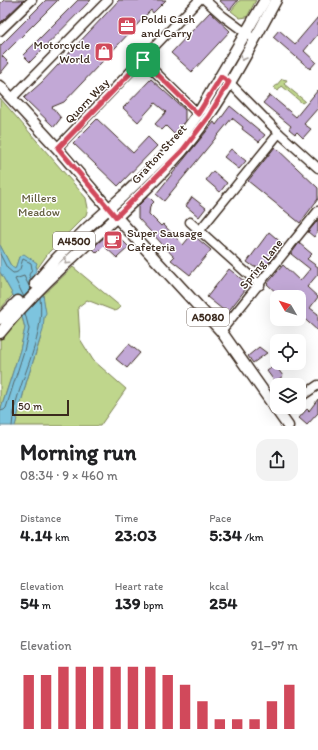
<!DOCTYPE html>
<meta charset="utf-8">
<style>
body{margin:0;font-family:Itim,sans-serif;background:#f2f2f2;color:#202124;height:100vh;display:flex;flex-direction:column;font-size:15px;white-space:nowrap}
*{box-sizing:border-box;margin:0}
p{font-size:13px;color:#757577}
.icon{flex:none;width:22px;height:22px;fill:none;stroke:currentColor;stroke-width:2;stroke-linecap:round;stroke-linejoin:round}
.map{position:relative;height:426px;overflow:hidden}
.details{display:flex;flex-direction:column;background:#fff;flex:1}
.details>*{flex:none}
.needle{width:26px;rotate:309deg}
.buttons{position:absolute;left:270px;top:290px;display:grid;gap:8px}
.buttons a{display:grid;place-items:center;width:36px;height:36px;border-radius:8px;background:#fff;box-shadow:0 4px 16px #0002;font-size:20px}
.scale{position:absolute;left:12px;bottom:10px;width:57px;box-sizing:border-box;padding-left:4px;border:2px solid #3b2a1e;border-top:0;font-size:11px;line-height:14px;white-space:nowrap;color:#3b2a1e;-webkit-text-stroke:3px #fff;paint-order:stroke}
.pin{position:absolute;display:grid;place-items:center;width:34px;height:34px;color:#fff;margin:-17px;border-radius:8px;box-shadow:0 2px 6px #0006}
.round{display:grid;place-items:center;flex:none;width:42px;height:42px;border-radius:12px;background:#f2f2f2}
.headline{display:flex;align-items:center;justify-content:space-between;height:68px;padding:0 20px}
h1{font-size:22px;font-weight:700;line-height:30px}
.metrics{display:grid;grid-template-columns:repeat(3,1fr);gap:6px;height:68px;padding:4px 20px}
.metrics div{display:grid;align-content:center}
.metrics b{font-size:17px;font-weight:700}
.metrics small{font-size:11px;font-weight:400}
.metrics p{font-size:11px}
.chart{height:112px;padding:8px 20px}
.chart p{display:flex;justify-content:space-between}
.chart svg{width:100%;height:72px;margin-top:4px;stroke:#d1495b;stroke-width:6}
.map>svg:first-child{display:block}
</style>
<div class="map">
<svg width="318" height="426" viewBox="0 0 318 426">
<rect width="100%" height="100%" fill="#fff"/>
<filter id="ink" filterUnits="userSpaceOnUse"><feTurbulence type="fractalNoise" baseFrequency=".025" numOctaves="2"/><feDisplacementMap in="SourceGraphic" scale="8" xChannelSelector="R" yChannelSelector="G"/><feConvolveMatrix kernelMatrix="1 2 1 2 8 2 1 2 1" color-interpolation-filters="sRGB"/></filter>
<g filter="url(#ink)">
<!-- green -->
<g fill="#bfd68c" stroke="#7d8055">
<polygon points="240,0 256,0 247,17 240,18 231,11"/>
<polygon points="282,79 287,80 284,84 305,101 302,103 282,86 278,91 274,88"/>
<polygon points="0,98 86,198 88,208 86,215 49,252 37,269 36,266 19,257 15,270 11,266 0,245"/>
<path d="M73,267L121,307L115,311L87,300L78,307L80,339L93,360L126,389L100,426H15C19,412 22,398 26,384C35,352 48,330 43,295Z"/>
<polygon points="0,272 13,295 0,309"/>
<polygon points="21,314 25,328 20,350 0,411 0,338"/>
</g>
<!-- water -->
<polygon fill="#7dc4de" stroke="#638691" points="0,245 11,266 15,269 19,257 24,254 37,263 36,266 37,269 33,276 43,295 46,313 44,317 43,330 26,383 15,426 0,426 0,412 20,350 25,328 23,320 13,295 0,272"/>
<g fill="none" stroke-linecap="round" stroke-linejoin="round">
<!-- shore -->
<g stroke="#55686b" stroke-width="1">
<path d="M0,254L7,268L13,273C22,273 20,265 23,259L31,263L32,269L29,275L31,280"/>
<polyline points="24,297 15,279 24,276 31,290"/>
<polyline points="0,411 4,410 6,408 24,351 29,329 25,313"/>
<path d="M12,426C15,382 46,342 40,298"/>
</g>
</g>
<!-- building -->
<g fill="#c2a8d6" stroke="#3b2a1e">
<polygon points="4,0 24,0 0,23 0,4"/>
<polygon points="46,0 58,0 2,56 9,63 0,74 0,46"/>
<polygon points="78,0 91,0 30,62 23,55"/>
<polygon points="119,0 166,0 153,13 151,10 64,102 52,107 61,118 54,127 24,98 42,82"/>
<polygon points="219,0 238,0 230,10"/>
<polygon points="210,12 230,31 192,72 171,53"/>
<polygon points="318,17 318,34 304,51 316,62 310,69 273,37 279,30 295,44"/>
<polygon points="151,79 185,110 185,121 174,134 166,126 162,130 155,124 166,112 155,103 138,122 123,108"/>
<polygon points="318,90 318,108 304,124 311,129 303,138 297,132 295,134 289,129 291,126 263,103 270,95 296,117"/>
<polygon points="230,106 265,135 259,142 242,129 243,127 232,118 164,201 156,194 214,122 216,125"/>
<polygon points="97,119 133,153 148,137 157,146 118,186 73,143"/>
<polygon points="275,147 318,188 318,199 300,223 248,181"/>
<polygon points="231,149 246,161 239,169 224,157"/>
<polygon points="213,171 227,183 220,192 206,180"/>
<polygon points="148,196 154,202 150,206 149,214 161,226 163,224 183,245 192,234 211,250 190,275 171,260 174,257 138,218 138,206"/>
<polygon points="192,197 206,208 199,217 186,206"/>
<polygon points="318,220 318,231 314,237 308,232"/>
<polygon points="269,232 283,244 267,265 254,267 247,262"/>
<polygon points="106,236 120,238 129,247 117,258 104,246 97,253 92,248"/>
<polygon points="299,243 312,254 307,259 318,267 318,274 307,287 318,297 310,308 318,314 318,331 299,314 299,297 281,297 267,284 283,265 300,281 310,269 291,254"/>
<polygon points="229,269 249,285 227,313 207,297"/>
<polygon points="129,344 140,353 127,368 116,359"/>
<polygon points="259,347 267,353 253,363 248,356"/>
<polygon points="275,365 283,376 275,382 267,371"/>
<polygon points="318,399 318,413 307,425 299,418 307,409 309,411"/>
</g>
<g fill="none" stroke-linecap="round" stroke-linejoin="round">
<!-- minor casing -->
<g stroke="#3b2a1e" stroke-width="11">
<g id="minor">
<polyline points="205,0 223,16 254,39"/>
<polyline points="0,31 32,0"/>
<polyline points="143,60 198,114"/>
<polyline points="221,77 229,82 279,133 318,168"/>
<polyline points="12,98 108,0"/>
<polyline points="57,148 199,0"/>
<polyline points="190,222 260,285"/>
<polyline points="200,230 279,133"/>
<polyline points="221,331 318,211"/>
<polyline points="299,398 318,385"/>
</g>
</g>
<!-- major casing -->
<g stroke="#3b2a1e" stroke-width="13">
<g id="major">
<polyline points="0,86 57,148 109,209 221,331 288,426"/>
<polyline points="35,284 57,258 88,227 123,196 174,147 198,114 265,0"/>
<polyline points="0,319 18,301"/>
<path d="M0,333C54,266 126,216 182,151C220,107 248,51 276,0"/>
</g>
</g>
<!-- minor -->
<use href="#minor" stroke="#fff" stroke-width="8"/>
<!-- major -->
<use href="#major" stroke="#fff" stroke-width="10"/>
</g>
<!-- one-way arrows -->
<defs><path id="oneway-chevron" d="M-2-3.5L2.5 0L-2 3.5" fill="none" stroke-width="1.6" stroke-linecap="round" stroke-linejoin="round"/></defs>
<g stroke="#a79f9a">
<use href="#oneway-chevron" transform="translate(243 58) rotate(120)"/>
<use href="#oneway-chevron" transform="translate(67 262) rotate(137)"/>
</g>
</g>
<g fill="none" stroke-linecap="round" stroke-linejoin="round" filter="url(#ink)">
<!-- route casing -->
<g stroke="#fff" stroke-width="8">
<polygon id="route" points="143,60 198,114 221,77 229,82 209,116 182,151 116,217 58,148"/>
</g>
<!-- route -->
<use href="#route" stroke="#d1495b" stroke-width="5"/>
</g>
<!-- icons -->
<defs>
<g id="office-square" transform="scale(1)"><rect x="-9" y="-9" width="18" height="18" rx="4" fill="#d1495b" stroke="#fff"/><path d="M-6-3h4V-5.5h4V-3h4V5H-6ZM-1-4.5V-3h2v-1.5ZM-6 0V1H6V0Z" fill="#fff"/></g>
<g id="shop-square" transform="scale(1)"><rect x="-9" y="-9" width="18" height="18" rx="4" fill="#d1495b" stroke="#fff"/><path d="M-5-2.5h2.3a2.7 3.5 0 0 1 5.4 0H5L5.5 6h-11ZM-1.5-2.5h3a1.5 2.3 0 0 0-3 0Z" fill="#fff"/></g>
<g id="cafe-square" transform="scale(1)"><rect x="-9" y="-9" width="18" height="18" rx="4" fill="#d1495b" stroke="#fff"/><path d="M-5.5-4.5H6V0H3Q3 3.5 0 3.5H-2.5Q-5.5 3.5-5.5 0ZM3-3.2v2h1.7v-2ZM-6 4.5H4V6H-6Z" fill="#fff"/></g>
</defs>
<g fill-rule="evenodd">
<use href="#office-square" x="127" y="26"/>
<use href="#shop-square" x="104" y="52"/>
<use href="#cafe-square" x="113" y="240"/>
</g>
<g text-anchor="middle" dominant-baseline="central" stroke-width="3" stroke-linejoin="round" paint-order="stroke">
<!-- shield labels -->
<g fill="#fff" stroke="#766a62" stroke-width="1">
<rect x="53" y="232" width="42" height="18" rx="3"/>
<rect x="187" y="308" width="42" height="18" rx="3"/>
</g>
<g font-size="11" font-weight="bold" fill="#3b2a1e">
<text x="74" y="241">A4500</text>
<text x="208" y="317">A5080</text>
</g>
<!-- poi labels -->
<g font-size="12" fill="#3b2a1e" stroke="#fff" text-anchor="start">
<text x="141" y="19">Poldi Cash<tspan x="141" dy="14">and Carry</tspan></text>
<text x="90" y="45" text-anchor="end">Motorcycle<tspan x="90" dy="14">World</tspan></text>
<text x="127" y="233">Super Sausage<tspan x="127" dy="14">Cafeteria</tspan></text>
</g>
<!-- street labels -->
<g font-size="12" fill="#3b2a1e" stroke="#fff">
<text transform="translate(87 101) rotate(-46)">Quorn Way</text>
<text transform="translate(159 154) rotate(-48)">Grafton Street</text>
<text transform="translate(261 264) rotate(-51)">Spring Lane</text>
</g>
<!-- park labels -->
<g font-size="12" fill="#635e3f" stroke="#fff">
<text x="39" y="198">Millers<tspan x="39" dy="14">Meadow</tspan></text>
</g>
</g>
</svg>
<div class="buttons">
<a><svg class="needle" viewBox="-14 -14 28 28"><path d="M0-13l5 13h-10z" fill="#e53935"/><path d="M0 13l5-13h-10z" fill="#757577"/></svg></a>
<a><svg class="icon" aria-label="locate" viewBox="0 0 24 24"><circle cx="12" cy="12" r="6"/><path d="M12 2v4M12 18v4M2 12h4M18 12h4"/></svg></a>
<a><svg class="icon" aria-label="layers" viewBox="0 0 24 24"><path d="M12 4l9 5-9 5-9-5zM3 14l9 5 9-5"/></svg></a>
</div>
<div class="scale">50 m</div>
<div class="pin" style="left:143px;top:60px;background:#1e9e55"><svg class="icon" aria-label="arrive" viewBox="0 0 24 24"><path d="M6 21V4h12l-3 4 3 4H6"/></svg></div>
</div>
<section class="details">
<div class="headline"><div><h1>Morning run</h1><p>08:34 · 9 × 460 m</p></div><a class="round"><svg class="icon" aria-label="share" viewBox="0 0 24 24"><path d="M12 15V3M7 8l5-5 5 5M5 13v7h14v-7"/></svg></a></div>
<div class="metrics">
<div><p>Distance</p><b>4.14<small> km</small></b></div>
<div><p>Time</p><b>23:03</b></div>
<div><p>Pace</p><b>5:34<small> /km</small></b></div>
</div>
<div class="metrics">
<div><p>Elevation</p><b>54<small> m</small></b></div>
<div><p>Heart rate</p><b>139<small> bpm</small></b></div>
<div><p>kcal</p><b>254</b></div>
</div>
<div class="chart"><p><span>Elevation</span>91–97 m</p>
<svg viewBox="0 0 160 44" preserveAspectRatio="none"><path d="M5 44V11M15 44V11M25 44V6M35 44V6M45 44V6M55 44V6M65 44V6M75 44V6M85 44V11M95 44V17M105 44V27M115 44V38M125 44V38M135 44V38M145 44V27M155 44V17"/></svg>
</div>
</section>
